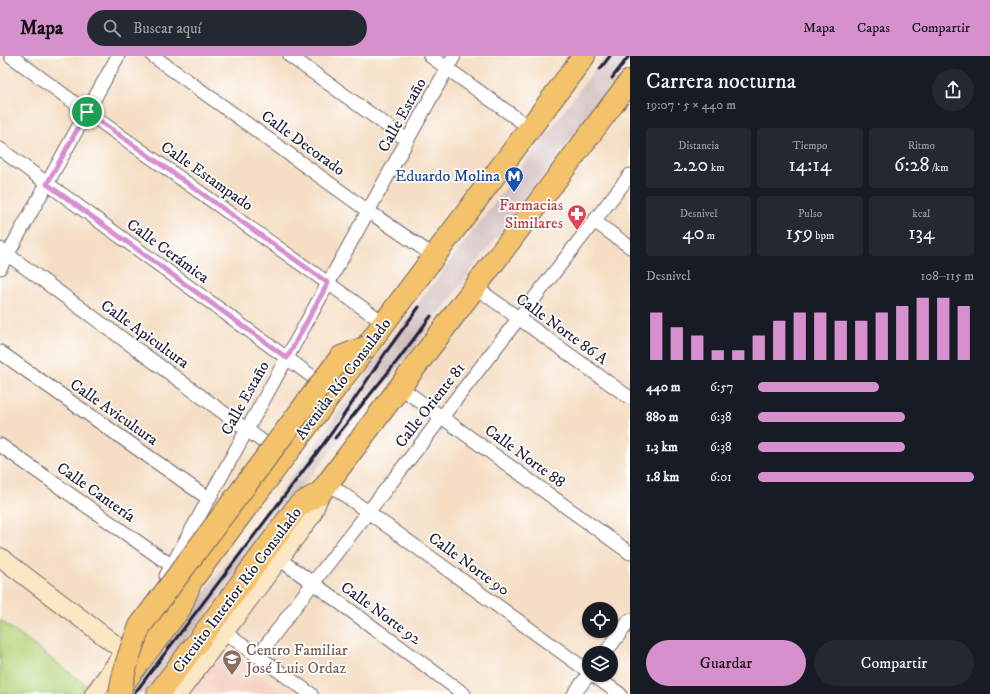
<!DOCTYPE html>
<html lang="es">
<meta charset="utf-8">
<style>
body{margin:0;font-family:"IM FELL DW Pica",serif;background:#242831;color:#f1f3f6;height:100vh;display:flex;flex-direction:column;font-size:15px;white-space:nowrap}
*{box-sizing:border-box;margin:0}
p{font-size:13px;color:#9ea1a6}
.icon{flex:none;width:22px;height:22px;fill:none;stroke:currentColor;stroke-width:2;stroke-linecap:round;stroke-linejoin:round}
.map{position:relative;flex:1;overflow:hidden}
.details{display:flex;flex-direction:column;background:#171b24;width:360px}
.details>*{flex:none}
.buttons{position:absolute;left:582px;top:546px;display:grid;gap:8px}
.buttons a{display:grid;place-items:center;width:36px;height:36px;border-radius:50%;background:#171b24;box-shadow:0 1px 3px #0004;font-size:20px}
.pin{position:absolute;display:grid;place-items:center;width:34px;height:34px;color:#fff;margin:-17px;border:2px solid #fff;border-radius:50%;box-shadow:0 1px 4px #0007}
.round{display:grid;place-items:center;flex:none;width:42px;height:42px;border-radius:21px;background:#242831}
.head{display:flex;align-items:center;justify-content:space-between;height:68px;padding:0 16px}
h1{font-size:22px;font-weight:600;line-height:30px}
.figures{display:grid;grid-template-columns:repeat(3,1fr);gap:6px;height:68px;padding:4px 16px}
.figures div{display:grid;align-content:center;border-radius:4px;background:#242831;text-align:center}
.figures b{font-size:20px;font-weight:600}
.figures small{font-size:11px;font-weight:400}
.figures p{font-size:11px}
.chart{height:112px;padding:8px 16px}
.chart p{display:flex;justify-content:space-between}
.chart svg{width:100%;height:72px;margin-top:4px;stroke:#d690ce;stroke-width:6}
.action{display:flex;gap:8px;margin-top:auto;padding:8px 16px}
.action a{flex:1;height:46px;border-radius:24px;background:#d690ce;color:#111;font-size:16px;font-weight:600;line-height:46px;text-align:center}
.action a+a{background:#242831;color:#f1f3f6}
ul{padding:0 16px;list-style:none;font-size:13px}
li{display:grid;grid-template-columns:64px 48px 1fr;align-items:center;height:30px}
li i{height:10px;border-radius:5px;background:#d690ce}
header{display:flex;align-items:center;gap:24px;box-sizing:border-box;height:56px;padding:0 20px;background:#d690ce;color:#111}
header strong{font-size:19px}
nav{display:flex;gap:22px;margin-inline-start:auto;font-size:14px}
.search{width:280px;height:36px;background:#242831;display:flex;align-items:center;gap:10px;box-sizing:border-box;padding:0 14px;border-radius:22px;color:#9ea1a6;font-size:15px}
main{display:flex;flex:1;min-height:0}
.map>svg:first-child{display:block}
</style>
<header>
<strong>Mapa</strong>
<div class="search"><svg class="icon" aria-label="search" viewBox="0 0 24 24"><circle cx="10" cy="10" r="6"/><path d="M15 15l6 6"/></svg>Buscar aquí</div>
<nav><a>Mapa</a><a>Capas</a><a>Compartir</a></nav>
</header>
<main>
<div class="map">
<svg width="630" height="638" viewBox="0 0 630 638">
<rect width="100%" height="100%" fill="#fff"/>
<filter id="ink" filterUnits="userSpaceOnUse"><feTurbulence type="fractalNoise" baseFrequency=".025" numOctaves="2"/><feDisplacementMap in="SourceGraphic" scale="8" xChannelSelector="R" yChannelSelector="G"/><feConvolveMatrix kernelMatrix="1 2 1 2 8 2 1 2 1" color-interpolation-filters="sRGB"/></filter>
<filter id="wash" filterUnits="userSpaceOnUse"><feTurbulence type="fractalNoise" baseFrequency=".012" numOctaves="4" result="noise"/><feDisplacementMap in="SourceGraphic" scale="16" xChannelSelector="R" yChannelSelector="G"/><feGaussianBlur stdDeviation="0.9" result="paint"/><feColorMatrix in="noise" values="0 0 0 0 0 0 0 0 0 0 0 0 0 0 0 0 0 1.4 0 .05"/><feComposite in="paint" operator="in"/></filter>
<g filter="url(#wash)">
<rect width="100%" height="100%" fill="#f5dec4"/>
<!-- built -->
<polygon fill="#f6d2c4" points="222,591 279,632 288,638 193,638 192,633"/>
<!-- industrial -->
<polygon fill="#d1bfbe" points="605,0 630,0 630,5 410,296 314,416 145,638 128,638 325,376 365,319 397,276"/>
<!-- green -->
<polygon fill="#b6d47b" stroke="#6c7b5b" points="0,564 86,629 79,638 0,638"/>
</g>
<g filter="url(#ink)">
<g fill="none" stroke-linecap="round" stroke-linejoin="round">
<!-- street casing -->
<g stroke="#6c646b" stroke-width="15">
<g id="street">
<polyline points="11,0 87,56 384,267"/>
<polyline points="153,0 368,155 434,200"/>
<polyline points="290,0 407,84"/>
<polyline points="430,0 530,72"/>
<polyline points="0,93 317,324"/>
<polyline points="594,165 630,191"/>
<polyline points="0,193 269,390"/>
<polyline points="0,212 118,0"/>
<polyline points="475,231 630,342"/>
<polyline points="0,296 209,443"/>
<polyline points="400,331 630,497"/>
<polyline points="0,389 172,510"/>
<polyline points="328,427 368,456 589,616"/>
<polyline points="279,503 313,527 464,638"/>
<polyline points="166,520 454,0"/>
<polyline points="224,576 311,638"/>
<polyline points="605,597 630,564"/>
<polyline points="258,600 313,527 630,119"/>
<polyline points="593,619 620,638"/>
<polyline points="574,638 589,618"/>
</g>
</g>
<!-- secondary casing -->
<g stroke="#6c646b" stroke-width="20">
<g id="secondary">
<polyline points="0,501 125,596"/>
<polyline points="94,638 129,590"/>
<polyline points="178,638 312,459 321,436"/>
</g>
</g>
<!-- highway casing -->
<g stroke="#6c646b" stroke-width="24">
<g id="highway">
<polyline points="121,630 180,552 191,525 584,0"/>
<polyline points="158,638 212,567 298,450 321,436 630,25"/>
</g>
</g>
<!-- street -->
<use href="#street" stroke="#fff" stroke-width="13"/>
<!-- secondary -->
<use href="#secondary" stroke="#fbe7c3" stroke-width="18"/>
<!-- highway -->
<use href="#highway" stroke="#f4c26a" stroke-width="22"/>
<!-- rail -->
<g stroke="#22223b" stroke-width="3">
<polyline points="600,13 610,0"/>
<polyline points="612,22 629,0"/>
<polyline points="335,382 398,304 431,260"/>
<polyline points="134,638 316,398 333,375 386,296 419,251"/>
</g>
<!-- highway-bridge casing -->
<g stroke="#6c646b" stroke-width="24" stroke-linecap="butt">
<path id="highway-bridge" d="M120,638C123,614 131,592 140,570L341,301L367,291"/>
</g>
<!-- highway-bridge -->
<use href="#highway-bridge" stroke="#f4c26a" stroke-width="22"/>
</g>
</g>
<g fill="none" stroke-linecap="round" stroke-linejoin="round" filter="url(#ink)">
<!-- route casing -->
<g stroke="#fff" stroke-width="8">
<polygon id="route" points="87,56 328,227 287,302 47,128"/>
</g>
<!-- route -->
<use href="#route" stroke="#d690ce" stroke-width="5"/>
</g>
<!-- icons -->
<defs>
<g id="metro-pin" transform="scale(1)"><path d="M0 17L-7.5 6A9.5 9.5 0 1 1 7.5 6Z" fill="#1a4fb4" stroke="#fff"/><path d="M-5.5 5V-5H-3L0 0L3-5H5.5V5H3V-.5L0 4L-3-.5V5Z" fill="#fff"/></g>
<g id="pharmacy-pin" transform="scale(1)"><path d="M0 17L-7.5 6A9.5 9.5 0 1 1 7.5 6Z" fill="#e0444e" stroke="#fff"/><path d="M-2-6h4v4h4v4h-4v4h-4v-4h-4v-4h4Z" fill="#fff"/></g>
<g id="school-pin" transform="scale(1)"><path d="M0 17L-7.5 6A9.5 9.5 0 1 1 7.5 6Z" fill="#8d6e63" stroke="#fff"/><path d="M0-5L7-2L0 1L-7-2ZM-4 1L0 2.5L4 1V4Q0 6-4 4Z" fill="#fff"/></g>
</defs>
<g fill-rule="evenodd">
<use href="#metro-pin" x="514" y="120"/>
<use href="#pharmacy-pin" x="577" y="158"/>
<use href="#school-pin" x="232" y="603"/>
</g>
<g text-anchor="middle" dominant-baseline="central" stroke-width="3.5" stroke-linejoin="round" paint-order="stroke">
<!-- street labels -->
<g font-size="16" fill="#22223b" stroke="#fff">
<text transform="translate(402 59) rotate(-61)">Calle Estaño</text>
<text transform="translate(303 87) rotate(36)">Calle Decorado</text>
<text transform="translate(207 120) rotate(35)">Calle Estampado</text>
<text transform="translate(168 195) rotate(36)">Calle Cerámica</text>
<text transform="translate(562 273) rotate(36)">Calle Norte 86 A</text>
<text transform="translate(145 278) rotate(36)">Calle Apicultura</text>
<text transform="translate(343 323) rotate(-53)">Avenida Río Consulado</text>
<text transform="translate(245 342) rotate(-61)">Calle Estaño</text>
<text transform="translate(430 349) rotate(-52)">Calle Oriente 81</text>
<text transform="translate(114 356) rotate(35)">Calle Avicultura</text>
<text transform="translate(525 400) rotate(36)">Calle Norte 88</text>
<text transform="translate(96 436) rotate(35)">Calle Cantería</text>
<text transform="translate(469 508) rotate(36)">Calle Norte 90</text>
<text transform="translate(237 534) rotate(-53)">Circuito Interior Río Consulado</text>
<text transform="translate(381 557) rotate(36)">Calle Norte 92</text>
</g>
<!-- transit labels -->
<g font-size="16" fill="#164399" stroke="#fff" text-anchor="end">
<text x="500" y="120">Eduardo Molina</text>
</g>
<!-- health labels -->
<g font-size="16" fill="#be3a42" stroke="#fff" text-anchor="end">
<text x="563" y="149">Farmacias<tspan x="563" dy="18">Similares</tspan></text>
</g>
<!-- education labels -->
<g font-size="16" fill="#785e54" stroke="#fff" text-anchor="start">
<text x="246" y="594">Centro Familiar<tspan x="246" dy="18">José Luis Ordaz</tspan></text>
</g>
</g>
</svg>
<div class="buttons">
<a><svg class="icon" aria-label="locate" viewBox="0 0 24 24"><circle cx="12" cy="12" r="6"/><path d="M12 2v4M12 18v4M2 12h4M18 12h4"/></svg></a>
<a><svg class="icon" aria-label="layers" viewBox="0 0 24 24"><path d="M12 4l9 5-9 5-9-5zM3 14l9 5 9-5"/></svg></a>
</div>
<div class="pin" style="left:87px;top:56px;background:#1e9e55"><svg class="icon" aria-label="arrive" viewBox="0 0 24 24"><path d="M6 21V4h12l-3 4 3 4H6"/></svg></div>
</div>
<section class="details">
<div class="head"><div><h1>Carrera nocturna</h1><p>19:07 · 5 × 440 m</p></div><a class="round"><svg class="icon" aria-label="share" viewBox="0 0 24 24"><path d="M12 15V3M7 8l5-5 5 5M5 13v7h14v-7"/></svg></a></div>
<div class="figures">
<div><p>Distancia</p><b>2.20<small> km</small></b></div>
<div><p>Tiempo</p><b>14:14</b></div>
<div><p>Ritmo</p><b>6:28<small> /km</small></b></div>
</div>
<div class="figures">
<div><p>Desnivel</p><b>40<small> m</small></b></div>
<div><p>Pulso</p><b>159<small> bpm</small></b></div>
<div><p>kcal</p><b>134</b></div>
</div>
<div class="chart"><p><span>Desnivel</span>108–115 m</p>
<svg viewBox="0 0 160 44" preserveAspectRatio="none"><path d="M5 44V15M15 44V24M25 44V29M35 44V38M45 44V38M55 44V29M65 44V20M75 44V15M85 44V15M95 44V20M105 44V20M115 44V15M125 44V11M135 44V6M145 44V6M155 44V11"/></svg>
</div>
<ul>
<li><b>440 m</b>6:57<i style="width:56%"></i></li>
<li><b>880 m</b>6:38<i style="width:68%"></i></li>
<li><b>1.3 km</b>6:38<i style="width:68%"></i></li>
<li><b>1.8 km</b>6:01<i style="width:100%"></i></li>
</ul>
<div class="action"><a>Guardar</a><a>Compartir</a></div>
</section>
</main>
